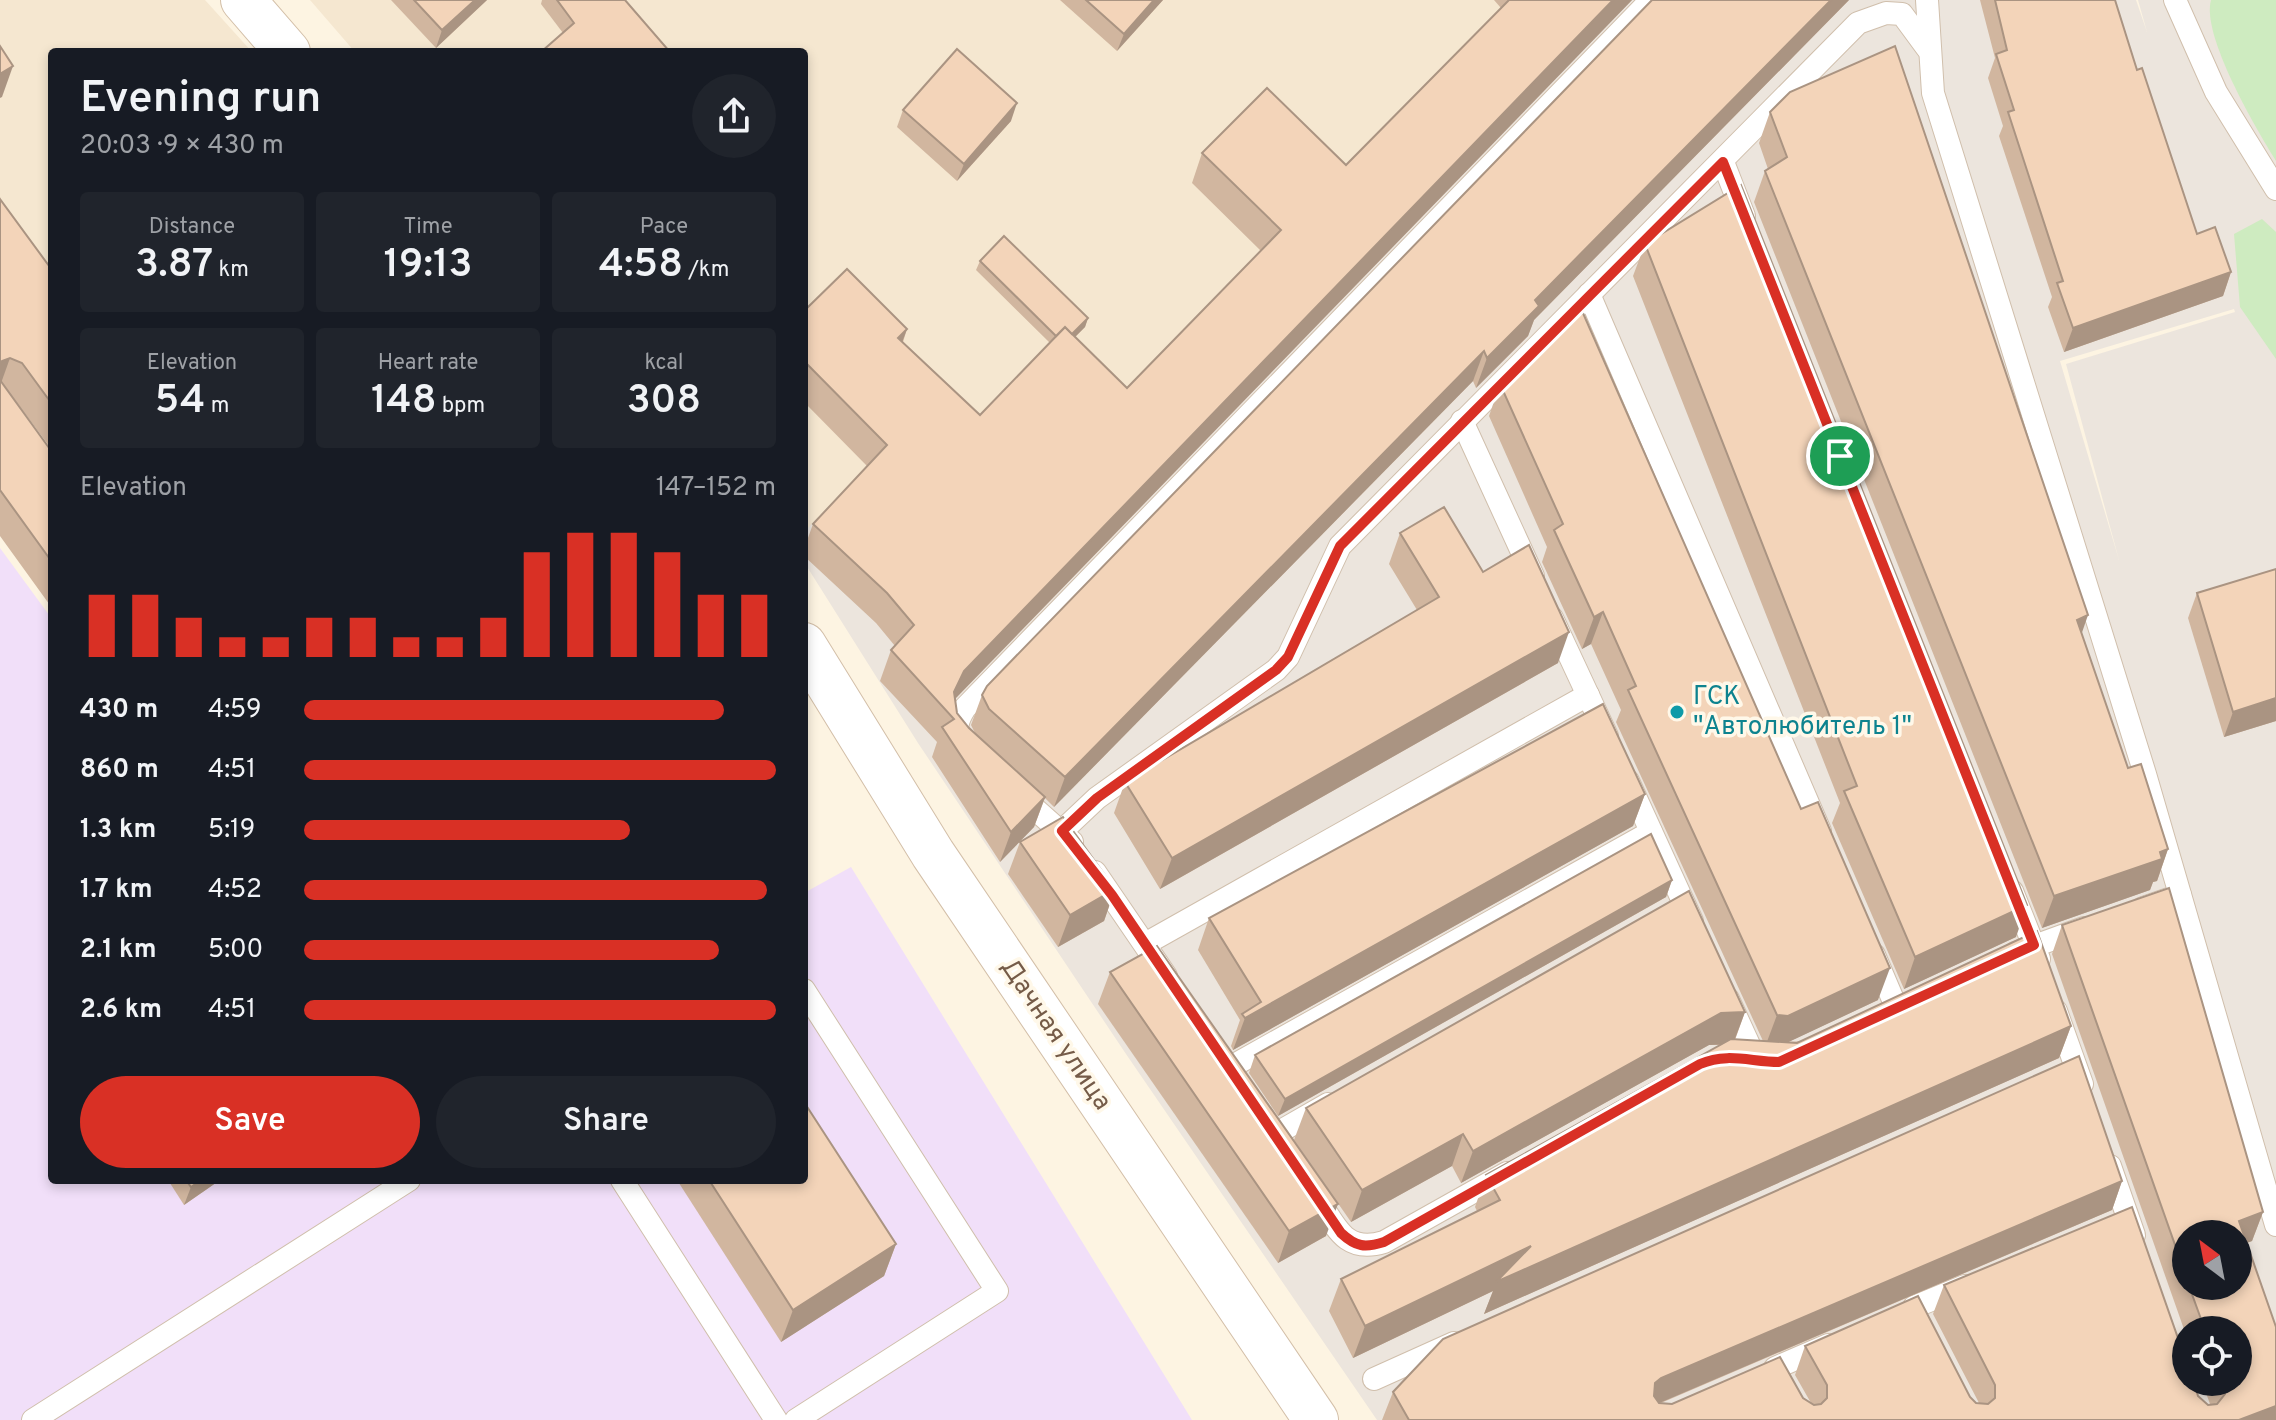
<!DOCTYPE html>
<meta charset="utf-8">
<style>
body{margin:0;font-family:Overpass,sans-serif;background:#20242c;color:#f1f3f6;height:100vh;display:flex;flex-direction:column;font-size:30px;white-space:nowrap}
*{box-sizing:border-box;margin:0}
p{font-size:26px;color:#9ea1a6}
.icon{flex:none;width:44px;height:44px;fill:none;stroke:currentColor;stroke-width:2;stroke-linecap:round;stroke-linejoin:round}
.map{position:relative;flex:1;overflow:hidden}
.details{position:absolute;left:48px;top:48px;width:760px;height:1136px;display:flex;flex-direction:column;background:#171b24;border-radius:8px;box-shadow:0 4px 12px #0003}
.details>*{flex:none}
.needle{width:52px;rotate:328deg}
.fabs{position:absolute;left:2172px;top:1220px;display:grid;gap:16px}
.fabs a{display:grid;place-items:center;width:80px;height:80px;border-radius:50%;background:#171b24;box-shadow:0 4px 12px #0003;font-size:40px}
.pin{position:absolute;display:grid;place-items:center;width:68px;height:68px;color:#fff;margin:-34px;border:4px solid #fff;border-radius:50%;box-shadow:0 2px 8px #0007}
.round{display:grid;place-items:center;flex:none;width:84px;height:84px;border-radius:42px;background:#20242c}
.overview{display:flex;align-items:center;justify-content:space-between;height:136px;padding:0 32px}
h1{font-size:44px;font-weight:600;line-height:60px}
.metrics{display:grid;grid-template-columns:repeat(3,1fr);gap:12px;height:136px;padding:8px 32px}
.metrics div{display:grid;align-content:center;border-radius:8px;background:#20242c;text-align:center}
.metrics b{font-size:40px;font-weight:600}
.metrics small{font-size:22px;font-weight:400}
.metrics p{font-size:22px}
.chart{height:224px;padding:16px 32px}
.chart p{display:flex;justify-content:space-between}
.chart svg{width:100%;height:144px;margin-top:8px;stroke:#d93025;stroke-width:6}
.cta{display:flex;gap:16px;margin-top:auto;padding:16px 32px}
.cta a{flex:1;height:92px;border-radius:48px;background:#d93025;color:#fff;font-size:32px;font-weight:600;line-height:92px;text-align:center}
.cta a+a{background:#20242c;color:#f1f3f6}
ul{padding:0 32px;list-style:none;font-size:26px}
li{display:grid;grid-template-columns:128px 96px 1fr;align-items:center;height:60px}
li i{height:20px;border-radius:10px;background:#d93025}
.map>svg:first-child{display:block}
</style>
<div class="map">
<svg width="2276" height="1420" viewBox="0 0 2276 1420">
<rect width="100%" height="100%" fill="#fdf4e2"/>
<!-- residential -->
<g fill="#f5e7d0">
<polygon points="0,0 205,0 252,52 52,52 52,306 0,235"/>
<polygon points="310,0 1529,0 1047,495 804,552 804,52 355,52"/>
</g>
<!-- industrial -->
<path fill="#ece5dd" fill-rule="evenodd" d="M1519,0H2136L2147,32L2138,0H2276V1420H1377L1126,1054L918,743L804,562V532L929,403L1045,485ZM2234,309L2235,312L2066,364L2119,560L2060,361ZM2186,1234H2238V1286H2186ZM2186,1330H2238V1382H2186Z"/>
<!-- education -->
<polygon fill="#f1dff9" points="0,548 52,619 52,1180 804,1180 804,893 851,867 1192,1420 0,1420"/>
<!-- green -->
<g fill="#ceebc0">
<path d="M2211,0H2276V161C2256,129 2201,35 2211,0Z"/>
<polygon points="2262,219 2276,232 2276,359 2240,307 2234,234"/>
</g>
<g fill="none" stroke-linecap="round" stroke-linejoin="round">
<!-- lane casing -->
<g stroke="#d0bfac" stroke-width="24">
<g id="lane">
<polyline points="1927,0 1933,93 2145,774 2276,1225"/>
<polyline points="2175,0 2216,92 2276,189"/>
<polyline points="1723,162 1744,216"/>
<polyline points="1589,294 1820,831"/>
<polyline points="1462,421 1533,576"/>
<polyline points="1552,618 1607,736"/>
<path d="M963,742C954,729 957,721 965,708L1651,0"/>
<polyline points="1628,781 1692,921"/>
<polyline points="1017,793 1072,842"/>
<polyline points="1062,831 1097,798 1276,670 1288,657 1340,546 1858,23 1886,13 1902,14 1927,48"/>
<polyline points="1095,872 1166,976"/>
<polyline points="2012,891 2039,959"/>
<polyline points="2143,908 2180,895"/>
<polyline points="1145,944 1588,695"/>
<polyline points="2015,953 2084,928"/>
<polyline points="1874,955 1897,1009"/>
<polyline points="1728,999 1756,1060"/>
<polyline points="2056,1011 2082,1084"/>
<polyline points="1229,1068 1651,832"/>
<polyline points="1274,1135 1328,1104"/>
<polyline points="2110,1166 2134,1235"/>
<polyline points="622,1180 776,1420"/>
<path d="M1316,1196C1336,1226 1344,1254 1384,1242L1507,1173"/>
<polyline points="1914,1307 1965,1286"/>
<polyline points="1775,1368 1828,1345"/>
<polyline points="1374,1379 1454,1343"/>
<polyline points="33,1420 409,1180"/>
<polyline points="796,1420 997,1291 804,990"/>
</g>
</g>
<!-- secondary casing -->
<g stroke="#d3bfa8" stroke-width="46">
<g id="secondary">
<polyline points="243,0 288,52"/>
<polyline points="804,645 933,854 1316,1420"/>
</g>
</g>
<!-- lane -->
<use href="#lane" stroke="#fff" stroke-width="22"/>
<!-- secondary -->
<use href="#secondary" stroke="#fff" stroke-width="44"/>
</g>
<!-- wall -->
<g fill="#d1b69f" fill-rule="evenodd">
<polygon points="391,0 487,0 436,48"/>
<polygon points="542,0 625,0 563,33 541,4"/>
<polygon points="1060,0 1163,0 1117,51"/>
<polygon points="1494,0 1632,0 955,699 957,713 969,728 976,735 971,725 982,695 1652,0 1849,0 1534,320 1528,336 1476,388 1473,381 1054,807 1045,798 1034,827 1000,862 932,757 937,742 880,681 891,650 895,646 876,623 804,556 804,549 813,524 867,466 804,402 804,311 907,329 903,342 980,415 1050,343 976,270 980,261 1088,318 1085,327 1075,337 1127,388 1261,251 1192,183 1202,153 1346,165 1501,8"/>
<polygon points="1980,0 2115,0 2137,70 2197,234 2231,272 2223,296 2064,352 2048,307 2052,297 1999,136 2003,126 1988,78 1995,58"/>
<polygon points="903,110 1011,121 957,181 897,127"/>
<polygon points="1770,112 2082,634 2128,768 2168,849 2157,881 2153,882 2150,890 2042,928 1754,202 1765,171 1768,169 1759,143"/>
<polygon points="0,199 52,270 52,450 9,392 52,452 52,608 0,536"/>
<polygon points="1645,244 2016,937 1904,989 1832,823 1840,803 1633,276"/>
<polygon points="1500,384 1878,1000 1788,1042 2071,1026 2059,1058 1484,1314 1493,1291 1353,1358 1329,1311 1341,1279 1477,1211 1475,1207 1486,1175 1721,1045 1709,1045 1461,1183 1452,1166 1351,1222 1294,1140 1306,1108 1745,1012 1735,1040 1763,1041 1616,722 1621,710 1591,644 1582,649 1542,562 1547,547 1489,416"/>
<polygon points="1400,533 1483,572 1558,663 1160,889 1114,813 1125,782 1417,610 1389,564"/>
<polygon points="2197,593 2276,721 2224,737 2188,618"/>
<polygon points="1645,794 1633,826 1233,1050 1231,1046 1240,1020 1198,950 1209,918"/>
<polygon points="1020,842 1115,889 1104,921 1058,947 1008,874"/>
<polygon points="1672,880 1666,897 1278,1116 1249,1073 1255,1055"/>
<path d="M2062,925L2263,1212L2252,1241L2247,1243L2276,1420H1382L1393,1392L2122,1181L2112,1210L1661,1403L1672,1404L1803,1398L1811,1403L1795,1375L1805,1346L1970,1397L1976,1403H1979L1933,1314L1944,1285L2198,1396L2208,1405L2210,1404L2202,1382H2238V1330H2186V1335L2052,954ZM2186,1234L2238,1286H2186Z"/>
<polygon points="1110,972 1326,1236 1278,1263 1098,1004"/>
<polygon points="168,1180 220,1180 184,1205"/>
<polygon points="677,1180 804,1180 896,1244 884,1276 781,1342"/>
</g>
<!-- shaded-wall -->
<g fill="#aa9482">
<polygon points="475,0 487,0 436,48 442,30"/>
<polygon points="1154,0 1163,0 1117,51 1124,34"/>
<polygon points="1613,0 1632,0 953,701 954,692 964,671"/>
<polygon points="1831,0 1849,0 1534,320 1528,336 1476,388 1487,358 1535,300"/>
<polygon points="13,66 2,97 0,98 0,74"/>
<polygon points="1017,103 1011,121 957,181 964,164"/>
<polygon points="2231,272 2223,296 2064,352 2073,328"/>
<polygon points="1088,318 1085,327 1060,352 1063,343"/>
<polygon points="907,329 896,359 898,338"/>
<polygon points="1484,351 1473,381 1054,807 1065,777"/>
<polygon points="10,358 0,386 0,366 2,361"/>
<polygon points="1603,612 1591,644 1582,649 1594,617"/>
<polygon points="2088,615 2077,647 2077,620"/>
<polygon points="1569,632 1558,663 1160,889 1172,858"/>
<polygon points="2276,698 2276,721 2224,737 2233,712"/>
<polygon points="1645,794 1633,826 1233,1050 1245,1018"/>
<polygon points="1045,797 1034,827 1000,862 1011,832"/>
<polygon points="2168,849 2157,881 2153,882 2150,890 2042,928 2054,896"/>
<polygon points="1672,880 1666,897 1278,1116 1285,1099"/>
<polygon points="1115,889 1104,921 1058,947 1070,915"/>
<polygon points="2027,905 2016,937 1904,989 1915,957"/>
<polygon points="1890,968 1878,1000 1776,1048 1765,1047 1777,1015"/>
<polygon points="1745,1012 1733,1044 1709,1045 1461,1183 1473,1151 1721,1013"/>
<polygon points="2071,1026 2059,1058 1484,1314 1493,1291 1353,1358 1365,1326 1531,1246"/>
<polygon points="1463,1134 1452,1166 1351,1222 1362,1190"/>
<polygon points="201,1180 220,1180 184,1205 191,1187"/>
<polygon points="2122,1181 2112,1210 1650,1407 1655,1383 1661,1378"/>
<polygon points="1338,1204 1326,1236 1278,1263 1289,1231"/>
<polygon points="2263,1212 2252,1241 2238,1246 2239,1221"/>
<polygon points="896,1244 884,1276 781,1342 793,1310"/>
<polygon points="2276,1406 2276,1420 2239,1420"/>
</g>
<!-- building -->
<g fill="#f3d4b9" stroke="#aa9482" stroke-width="2">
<polygon points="414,0 475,0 442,30"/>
<polygon points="557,0 625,0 670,52 541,52 574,23"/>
<polygon points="1086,0 1154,0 1124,34"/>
<polygon points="1509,0 1613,0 964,671 954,692 957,713 969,728 1045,797 1011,832 942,727 954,719 891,650 914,625 887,593 813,524 887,445 804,361 804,311 847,269 907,329 898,338 980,415 1065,327 1127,388 1281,230 1202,153 1267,88 1346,165"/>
<polygon points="1652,0 1831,0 1535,300 1539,306 1487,358 1484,351 1065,777 989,709 982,695 987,686"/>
<polygon points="1995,0 2115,0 2137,70 2142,68 2197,234 2215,227 2231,272 2073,328 2057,283 2063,281 2008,112 2014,110 1996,54 2007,50"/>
<polygon points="0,46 13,66 0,74"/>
<polygon points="1895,46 2088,615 2077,620 2128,768 2141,764 2168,849 2160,852 2162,859 2054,896 1765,171 1787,157 1770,112 1790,92"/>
<polygon points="957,49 1017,103 964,164 903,110"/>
<polygon points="1741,185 2027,905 1915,957 1844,791 1857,786 1645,244"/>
<polygon points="0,199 52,270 52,404 22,363 10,358 2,361 0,366"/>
<polygon points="1004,236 1088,318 1072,334 1065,327 1056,336 980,261"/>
<polygon points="1579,304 1801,809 1818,802 1890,968 1788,1016 1777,1015 1628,690 1636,686 1603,612 1594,617 1554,530 1563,524 1500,384"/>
<polygon points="0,380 52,452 52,562 0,490"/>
<polygon points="1444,507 1483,572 1529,545 1569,632 1172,858 1125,782 1439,597 1400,533"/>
<polygon points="2276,569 2276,698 2233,712 2197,593"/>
<polygon points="1603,704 1645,794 1245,1018 1242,1014 1261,1002 1209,918"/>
<polygon points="1063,817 1115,889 1070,915 1020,842"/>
<polygon points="1651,834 1672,880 1285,1099 1255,1055"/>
<polygon points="2169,888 2263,1212 2239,1221 2276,1327 2276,1406 2239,1420 1409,1420 1393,1392 1443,1339 2079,1056 2122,1181 1661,1378 1655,1383 1654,1396 1659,1403 1672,1404 1780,1357 1803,1398 1814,1405 1821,1404 1827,1398 1827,1385 1805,1346 1918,1296 1970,1397 1976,1403 1988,1404 1995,1398 1995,1385 1944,1285 2132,1207 2186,1361 2186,1382 2194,1382 2198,1396 2208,1405 2217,1404 2225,1394 2223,1382 2238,1382 2238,1330 2205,1330 2189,1286 2238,1286 2238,1234 2186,1234 2186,1276 2062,925"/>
<polygon points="1689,891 1745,1012 1721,1013 1473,1151 1463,1134 1362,1190 1306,1108"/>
<polygon points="2037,931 2071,1026 1496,1282 1531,1246 1365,1326 1341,1279 1500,1200 1486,1175 1731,1039 1797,1043"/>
<polygon points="1157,946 1338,1204 1289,1231 1110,972"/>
<polygon points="804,1102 896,1244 793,1310 709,1180 804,1180"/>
<polygon points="186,1180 201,1180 191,1187"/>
</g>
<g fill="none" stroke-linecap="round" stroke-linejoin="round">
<!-- route casing -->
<g stroke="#fff" stroke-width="16">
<path id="route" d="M1723,162L2034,945L1779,1062C1751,1062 1728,1052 1700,1064L1384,1242C1365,1248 1356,1247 1341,1233L1112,895L1062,831L1097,798L1276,670L1288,657L1340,546Z"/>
</g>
<!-- route -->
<use href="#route" stroke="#d93025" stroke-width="10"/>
</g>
<!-- markers -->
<circle fill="#0f9aa8" stroke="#fff8e9" stroke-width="3" cx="1677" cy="712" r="8"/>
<g text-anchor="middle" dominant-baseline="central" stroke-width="7" stroke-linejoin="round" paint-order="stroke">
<!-- culture labels -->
<g font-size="26" fill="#0d838f" stroke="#fff8e9" text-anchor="start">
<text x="1693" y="697">ГСК<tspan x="1693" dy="30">"Автолюбитель 1"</tspan></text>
</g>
<!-- street labels -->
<g font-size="26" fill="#755b48" stroke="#fff8e9">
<text transform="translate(1055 1035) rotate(56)">Дачная улица</text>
</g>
</g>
</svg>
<div class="fabs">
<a><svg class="needle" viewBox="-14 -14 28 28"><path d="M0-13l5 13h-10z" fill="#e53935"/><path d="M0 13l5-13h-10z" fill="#9ea1a6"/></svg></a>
<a><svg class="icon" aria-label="locate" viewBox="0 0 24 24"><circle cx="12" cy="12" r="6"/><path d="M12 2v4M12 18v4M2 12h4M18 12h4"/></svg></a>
</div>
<div class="pin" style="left:1840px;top:456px;background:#1e9e55"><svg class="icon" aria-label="arrive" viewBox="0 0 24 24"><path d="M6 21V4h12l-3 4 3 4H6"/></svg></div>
<section class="details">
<div class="overview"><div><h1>Evening run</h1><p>20:03 · 9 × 430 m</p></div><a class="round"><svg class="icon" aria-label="share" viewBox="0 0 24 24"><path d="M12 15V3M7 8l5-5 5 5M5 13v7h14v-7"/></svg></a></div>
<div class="metrics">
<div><p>Distance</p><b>3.87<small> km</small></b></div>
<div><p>Time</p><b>19:13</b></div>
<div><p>Pace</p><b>4:58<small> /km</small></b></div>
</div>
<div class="metrics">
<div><p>Elevation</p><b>54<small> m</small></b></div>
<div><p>Heart rate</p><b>148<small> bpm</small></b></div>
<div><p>kcal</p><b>308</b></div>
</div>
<div class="chart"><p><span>Elevation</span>147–152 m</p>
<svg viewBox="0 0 160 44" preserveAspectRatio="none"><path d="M5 44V25M15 44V25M25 44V32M35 44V38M45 44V38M55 44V32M65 44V32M75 44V38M85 44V38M95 44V32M105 44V12M115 44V6M125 44V6M135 44V12M145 44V25M155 44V25"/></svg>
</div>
<ul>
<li><b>430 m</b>4:59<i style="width:89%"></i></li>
<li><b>860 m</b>4:51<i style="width:100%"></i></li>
<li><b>1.3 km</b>5:19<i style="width:69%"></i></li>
<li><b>1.7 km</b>4:52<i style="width:98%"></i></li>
<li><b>2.1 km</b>5:00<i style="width:88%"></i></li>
<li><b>2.6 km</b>4:51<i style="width:100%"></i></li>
</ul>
<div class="cta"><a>Save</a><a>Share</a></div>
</section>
</div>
